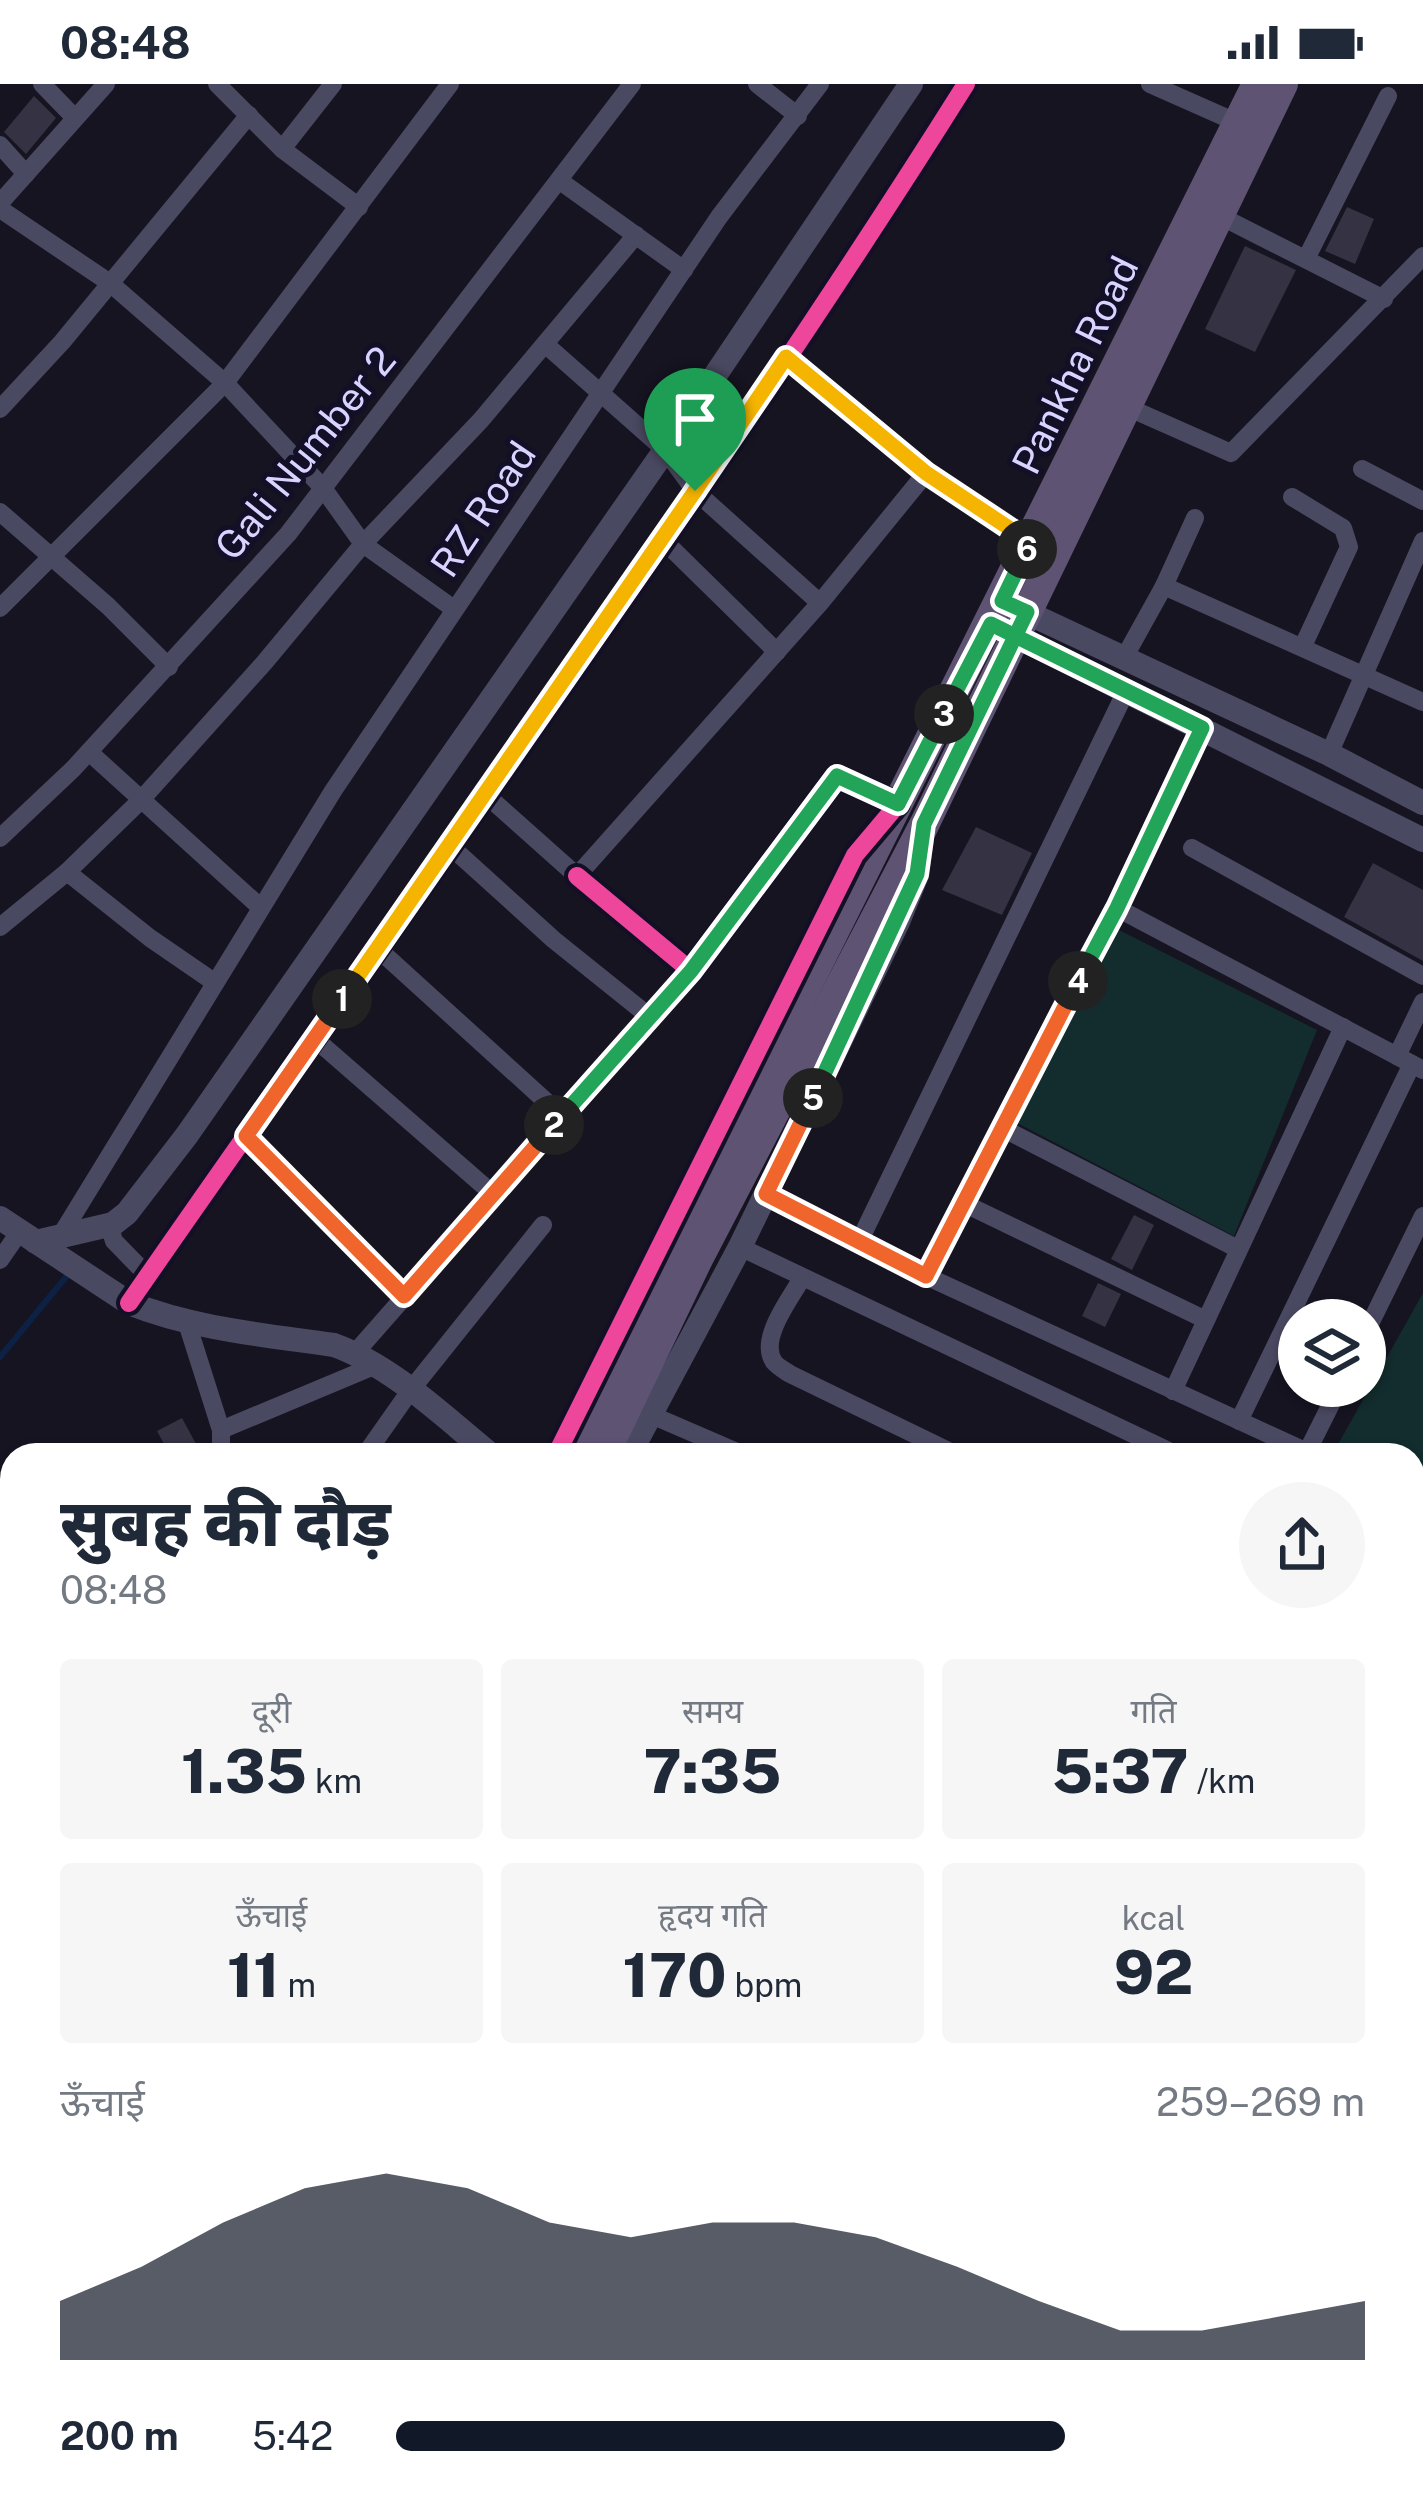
<!DOCTYPE html>
<html lang="hi">
<meta charset="utf-8">
<style>
body{margin:0;font-family:"Public Sans","Noto Sans Devanagari",sans-serif;background:#f6f6f7;color:#1f2937;height:100vh;display:flex;flex-direction:column;font-size:45px;white-space:nowrap}
*{box-sizing:border-box;margin:0}
p{font-size:39px;color:#747a83}
.icon{flex:none;width:66px;height:66px;fill:none;stroke:currentColor;stroke-width:2;stroke-linecap:round;stroke-linejoin:round}
.map{position:relative;flex:1;overflow:hidden}
.drawer{position:absolute;left:0px;top:1359px;width:1425px;height:1065px;display:flex;flex-direction:column;background:#fff;border-radius:36px 36px 0 0;box-shadow:0 3px 9px #0004}
.drawer>*{flex:none}
.controls{position:absolute;left:1278px;top:1215px;display:grid;gap:24px}
.controls a{display:grid;place-items:center;width:108px;height:108px;border-radius:50%;background:#fff;box-shadow:0 3px 9px #0004;font-size:60px}
.pin{position:absolute;display:grid;place-items:center;width:102px;height:102px;color:#fff;margin:-123px -51px;border-radius:50% 50% 50% 0;rotate:-45deg;box-shadow:0 0 12px #0007}
.pin .icon{rotate:45deg}
.km{position:absolute;width:60px;height:60px;margin:-30px;border-radius:50%;background:#222;color:#fff;font-size:33px;line-height:60px;text-align:center}
.round{display:grid;place-items:center;flex:none;width:126px;height:126px;border-radius:63px;background:#f6f6f7}
.overview{display:flex;align-items:center;justify-content:space-between;height:204px;padding:0 60px}
h1{font-size:66px;font-weight:800;line-height:90px}
.metrics{display:grid;grid-template-columns:repeat(3,1fr);gap:18px;height:204px;padding:12px 60px}
.metrics div{display:grid;align-content:center;border-radius:12px;background:#f6f6f7;text-align:center}
.metrics b{font-size:60px;font-weight:800}
.metrics small{font-size:33px;font-weight:400}
.metrics p{font-size:33px}
.chart{height:336px;padding:24px 60px}
.chart p{display:flex;justify-content:space-between}
.chart svg{width:100%;height:216px;margin-top:12px;fill:#111827;opacity:.7}
ul{padding:0 60px;list-style:none;font-size:39px}
li{display:grid;grid-template-columns:192px 144px 1fr;align-items:center;height:90px}
li i{height:30px;border-radius:15px;background:#111827}
.status{display:flex;justify-content:space-between;align-items:center;height:84px;padding:0 60px;background:#fff;direction:ltr}
.status svg{height:33px;fill:currentColor}
.map>svg:first-child{display:block}
</style>
<div class="status"><b>08:48</b><svg viewBox="0 0 49 12"><path d="M0 12V9h3v3zM5 12V6h3v6zM10 12V3h3v9zM15 12V0h3v12zM26 1h20v11H26zM47 4h2v5h-2z"/></svg></div>
<div class="map">
<svg width="1423" height="2422" viewBox="0 0 1423 2422">
<rect width="100%" height="100%" fill="#161421"/>
<!-- green -->
<g fill="#132c2d">
<polygon points="1117,845 1317,946 1234,1152 1015,1038"/>
<polygon points="1423,1209 1423,1477 1413,1472 1413,1371 1332,1371"/>
</g>
<g fill="none" stroke-linecap="round" stroke-linejoin="round">
<!-- stream -->
<polyline stroke="#0d2144" stroke-width="6" points="0,1273 66,1193"/>
</g>
<!-- building -->
<g fill="#343243">
<polygon points="34,12 56,34 26,70 4,48"/>
<polygon points="1347,123 1374,135 1355,180 1325,167"/>
<polygon points="1245,162 1296,186 1255,268 1205,245"/>
<polygon points="976,743 1032,769 1002,831 942,806"/>
<polygon points="1373,779 1423,806 1423,877 1344,833"/>
<polygon points="1134,1131 1154,1141 1132,1186 1111,1175"/>
<polygon points="1098,1199 1121,1210 1105,1243 1082,1232"/>
<polygon points="182,1334 202,1371 170,1371 157,1347"/>
</g>
<g fill="none" stroke-linecap="round" stroke-linejoin="round">
<!-- service -->
<g stroke="#4a4962" stroke-width="9">
<polyline points="0,1965 12,1973"/>
<polyline points="0,2388 12,2369"/>
<polyline points="56,2422 62,2412"/>
</g>
<!-- minor -->
<g stroke="#4a4962" stroke-width="18">
<polyline points="42,0 75,34"/>
<polyline points="217,0 282,65 359,123"/>
<polyline points="757,0 798,32"/>
<polyline points="1150,0 1238,39"/>
<polyline points="0,61 26,90"/>
<polyline points="282,65 333,0"/>
<polyline points="560,97 684,186"/>
<polyline points="0,119 106,0"/>
<polyline points="0,125 110,199 225,299 323,404 363,460 454,525"/>
<polyline points="1220,132 1384,215"/>
<polyline points="1306,175 1388,12"/>
<polyline points="545,260 665,366 695,407 820,519"/>
<polyline points="786,273 926,389 1031,458"/>
<polyline points="1127,323 1231,369 1423,172"/>
<polyline points="0,325 62,258 249,31"/>
<polyline points="1362,385 1423,417"/>
<polyline points="1292,413 1343,444 1349,463 1303,562"/>
<polyline points="0,428 108,522 169,583"/>
<polyline points="662,455 777,568"/>
<polyline points="1164,502 1423,618"/>
<polyline points="0,524 225,299 450,0"/>
<polyline points="1124,574 1164,502 1195,434"/>
<polyline points="89,668 259,822"/>
<polyline points="1329,670 1423,457"/>
<polyline points="485,710 577,792 820,519 926,389"/>
<polyline points="0,754 73,685 288,450 632,0"/>
<polyline points="449,761 554,856 650,933"/>
<polyline points="1192,764 1423,892"/>
<polyline points="67,788 150,854 214,898"/>
<polyline points="577,792 691,887 837,692 898,720"/>
<polyline points="1117,824 1397,972"/>
<polyline points="0,843 67,788 140,717 264,579 363,460 481,336 636,151"/>
<polyline points="377,864 562,1032"/>
<polyline points="1423,918 1397,972 1423,986"/>
<polyline points="314,954 493,1110"/>
<polyline points="1000,1043 1238,1165"/>
<polyline points="246,1052 404,1212"/>
<polyline points="766,1110 926,1192 1307,1368 1340,1302"/>
<polyline points="961,1118 1206,1236"/>
<polyline points="109,1141 114,1157 148,1192"/>
<polyline points="61,1151 333,707 719,133 820,0"/>
<polyline points="859,1158 1126,607"/>
<polyline points="740,1163 1177,1371"/>
<polyline points="0,1176 20,1147"/>
<path d="M926,1192C1013,1007 1119,831 1201,643"/>
<path d="M802,1194C791,1214 758,1255 774,1278C778,1283 784,1286 790,1290L957,1371"/>
<path d="M129,1219C409,814 704,417 966,0"/>
<polyline points="187,1239 221,1346 221,1371"/>
<polyline points="1365,1250 1423,1132"/>
<polyline points="355,1269 691,887"/>
<polyline points="1173,1307 1343,943"/>
<polyline points="649,1330 744,1371"/>
<polyline points="1239,1337 1412,980"/>
<polyline points="221,1346 374,1282"/>
<polyline points="365,1371 410,1307 543,1141"/>
<polyline points="1413,1499 1423,1504"/>
<polyline points="1413,1595 1423,1600"/>
<polyline points="0,1641 12,1650"/>
<polyline points="1413,1650 1423,1639"/>
<polyline points="1413,1761 1423,1772"/>
<polyline points="1413,1972 1423,1983"/>
<polyline points="1413,2141 1423,2152"/>
<polyline points="1413,2266 1423,2256"/>
<polyline points="1001,2412 1013,2422"/>
</g>
<!-- tertiary -->
<g stroke="#4a4962" stroke-width="24">
<polyline points="1015,523 1329,670 1423,719"/>
<polyline points="1002,545 1423,756"/>
<polyline points="718,1047 855,771 874,749"/>
<path d="M0,1134L129,1219C194,1245 265,1251 334,1261C392,1282 443,1332 491,1371"/>
<polyline points="36,1158 113,1140 127,1129 187,1051 665,366 911,0"/>
<polyline points="556,1371 681,1121"/>
<polyline points="629,1371 740,1163 898,838 917,791 922,755"/>
</g>
<!-- primary -->
<g stroke="#5e5373" stroke-width="30">
<polyline points="577,1371 681,1154 1257,0"/>
<polyline points="604,1371 698,1175 924,741 1283,0"/>
<polyline points="0,2416 12,2397"/>
<polyline points="27,2422 33,2412"/>
</g>
<!-- rail casing -->
<g stroke="#43596b" stroke-width="10">
<g id="rail">
<polyline points="0,1715 12,1724"/>
<polyline points="0,1751 12,1760"/>
<polyline points="854,2412 867,2422"/>
<polyline points="896,2412 909,2422"/>
</g>
</g>
<!-- rail -->
<use href="#rail" stroke="#130f26" stroke-width="6" stroke-dasharray="18" stroke-linecap="butt"/>
<!-- cycleway casing -->
<g stroke="#130f26" stroke-width="26">
<g id="cycleway">
<path d="M129,1219C409,814 704,417 966,0"/>
<polyline points="556,1371 855,771 898,720 837,692 691,887 577,792"/>
</g>
</g>
<!-- cycleway -->
<use href="#cycleway" stroke="#ed469a" stroke-width="18"/>
</g>
<g fill="none" stroke-linecap="round" stroke-linejoin="round">
<!-- split-1 casing -->
<g stroke="#fff" stroke-width="24">
<polyline id="split-1" points="342,915 695,407"/>
</g>
<!-- split-2 casing -->
<g stroke="#fff" stroke-width="24">
<polyline id="split-2" points="342,915 246,1052 404,1212 554,1041"/>
</g>
<!-- split-3 casing -->
<g stroke="#fff" stroke-width="24">
<polyline id="split-3" points="554,1041 691,887 837,692 898,720 944,630"/>
</g>
<!-- split-4 casing -->
<g stroke="#fff" stroke-width="24">
<polyline id="split-4" points="944,630 991,540 1202,644 1117,824 1078,897"/>
</g>
<!-- split-5 casing -->
<g stroke="#fff" stroke-width="24">
<polyline id="split-5" points="813,1014 766,1110 926,1192 1078,897"/>
</g>
<!-- split-6 casing -->
<g stroke="#fff" stroke-width="24">
<polyline id="split-6" points="813,1014 917,790 924,740 1027,528 1002,517 1027,465"/>
</g>
<!-- split-7 casing -->
<g stroke="#fff" stroke-width="24">
<polyline id="split-7" points="695,407 786,273 926,389 1030,458 1027,465"/>
</g>
<!-- split-1 -->
<use href="#split-1" stroke="#f5b400" stroke-width="15"/>
<!-- split-2 -->
<use href="#split-2" stroke="#f0652b" stroke-width="15"/>
<!-- split-3 -->
<use href="#split-3" stroke="#22a559" stroke-width="15"/>
<!-- split-4 -->
<use href="#split-4" stroke="#22a559" stroke-width="15"/>
<!-- split-5 -->
<use href="#split-5" stroke="#f0652b" stroke-width="15"/>
<!-- split-6 -->
<use href="#split-6" stroke="#22a559" stroke-width="15"/>
<!-- split-7 -->
<use href="#split-7" stroke="#f5b400" stroke-width="15"/>
</g>
<g text-anchor="middle" dominant-baseline="central" stroke-width="10" stroke-linejoin="round" paint-order="stroke">
<!-- street labels -->
<g font-size="39" fill="#d9d4ff" stroke="#130f26">
<text transform="translate(1075 281) rotate(-64)">Pankha Road</text>
<text transform="translate(305 369) rotate(-51)">Gali Number 2</text>
<text transform="translate(483 425) rotate(-56)">RZ Road</text>
</g>
</g>
</svg>
<div class="controls">
<a><svg class="icon" aria-label="layers" viewBox="0 0 24 24"><path d="M12 4l9 5-9 5-9-5zM3 14l9 5 9-5"/></svg></a>
</div>
<div class="pin" style="left:695px;top:407px;background:#1e9e55"><svg class="icon" aria-label="arrive" viewBox="0 0 24 24"><path d="M6 21V4h12l-3 4 3 4H6"/></svg></div>
<b class="km" style="left:342px;top:915px">1</b>
<b class="km" style="left:554px;top:1041px">2</b>
<b class="km" style="left:944px;top:630px">3</b>
<b class="km" style="left:1078px;top:897px">4</b>
<b class="km" style="left:813px;top:1014px">5</b>
<b class="km" style="left:1027px;top:465px">6</b>
<section class="drawer">
<div class="overview"><div><h1>सुबह की दौड़</h1><p>08:48</p></div><a class="round"><svg class="icon" aria-label="share" viewBox="0 0 24 24"><path d="M12 15V3M7 8l5-5 5 5M5 13v7h14v-7"/></svg></a></div>
<div class="metrics">
<div><p>दूरी</p><b>1.35<small> km</small></b></div>
<div><p>समय</p><b>7:35</b></div>
<div><p>गति</p><b>5:37<small> /km</small></b></div>
</div>
<div class="metrics">
<div><p>ऊँचाई</p><b>11<small> m</small></b></div>
<div><p>हृदय गति</p><b>170<small> bpm</small></b></div>
<div><p>kcal</p><b>92</b></div>
</div>
<div class="chart"><p><span>ऊँचाई</span>259–269 m</p>
<svg viewBox="0 0 160 44" preserveAspectRatio="none"><path d="M0 44V32L10 25L20 16L30 9L40 6L50 9L60 16L70 19L80 16L90 16L100 19L110 25L120 32L130 38L140 38L150 35L160 32V44z"/></svg>
</div>
<ul>
<li><b>200 m</b>5:42<i style="width:69%"></i></li>
</ul>
</section>
</div>
